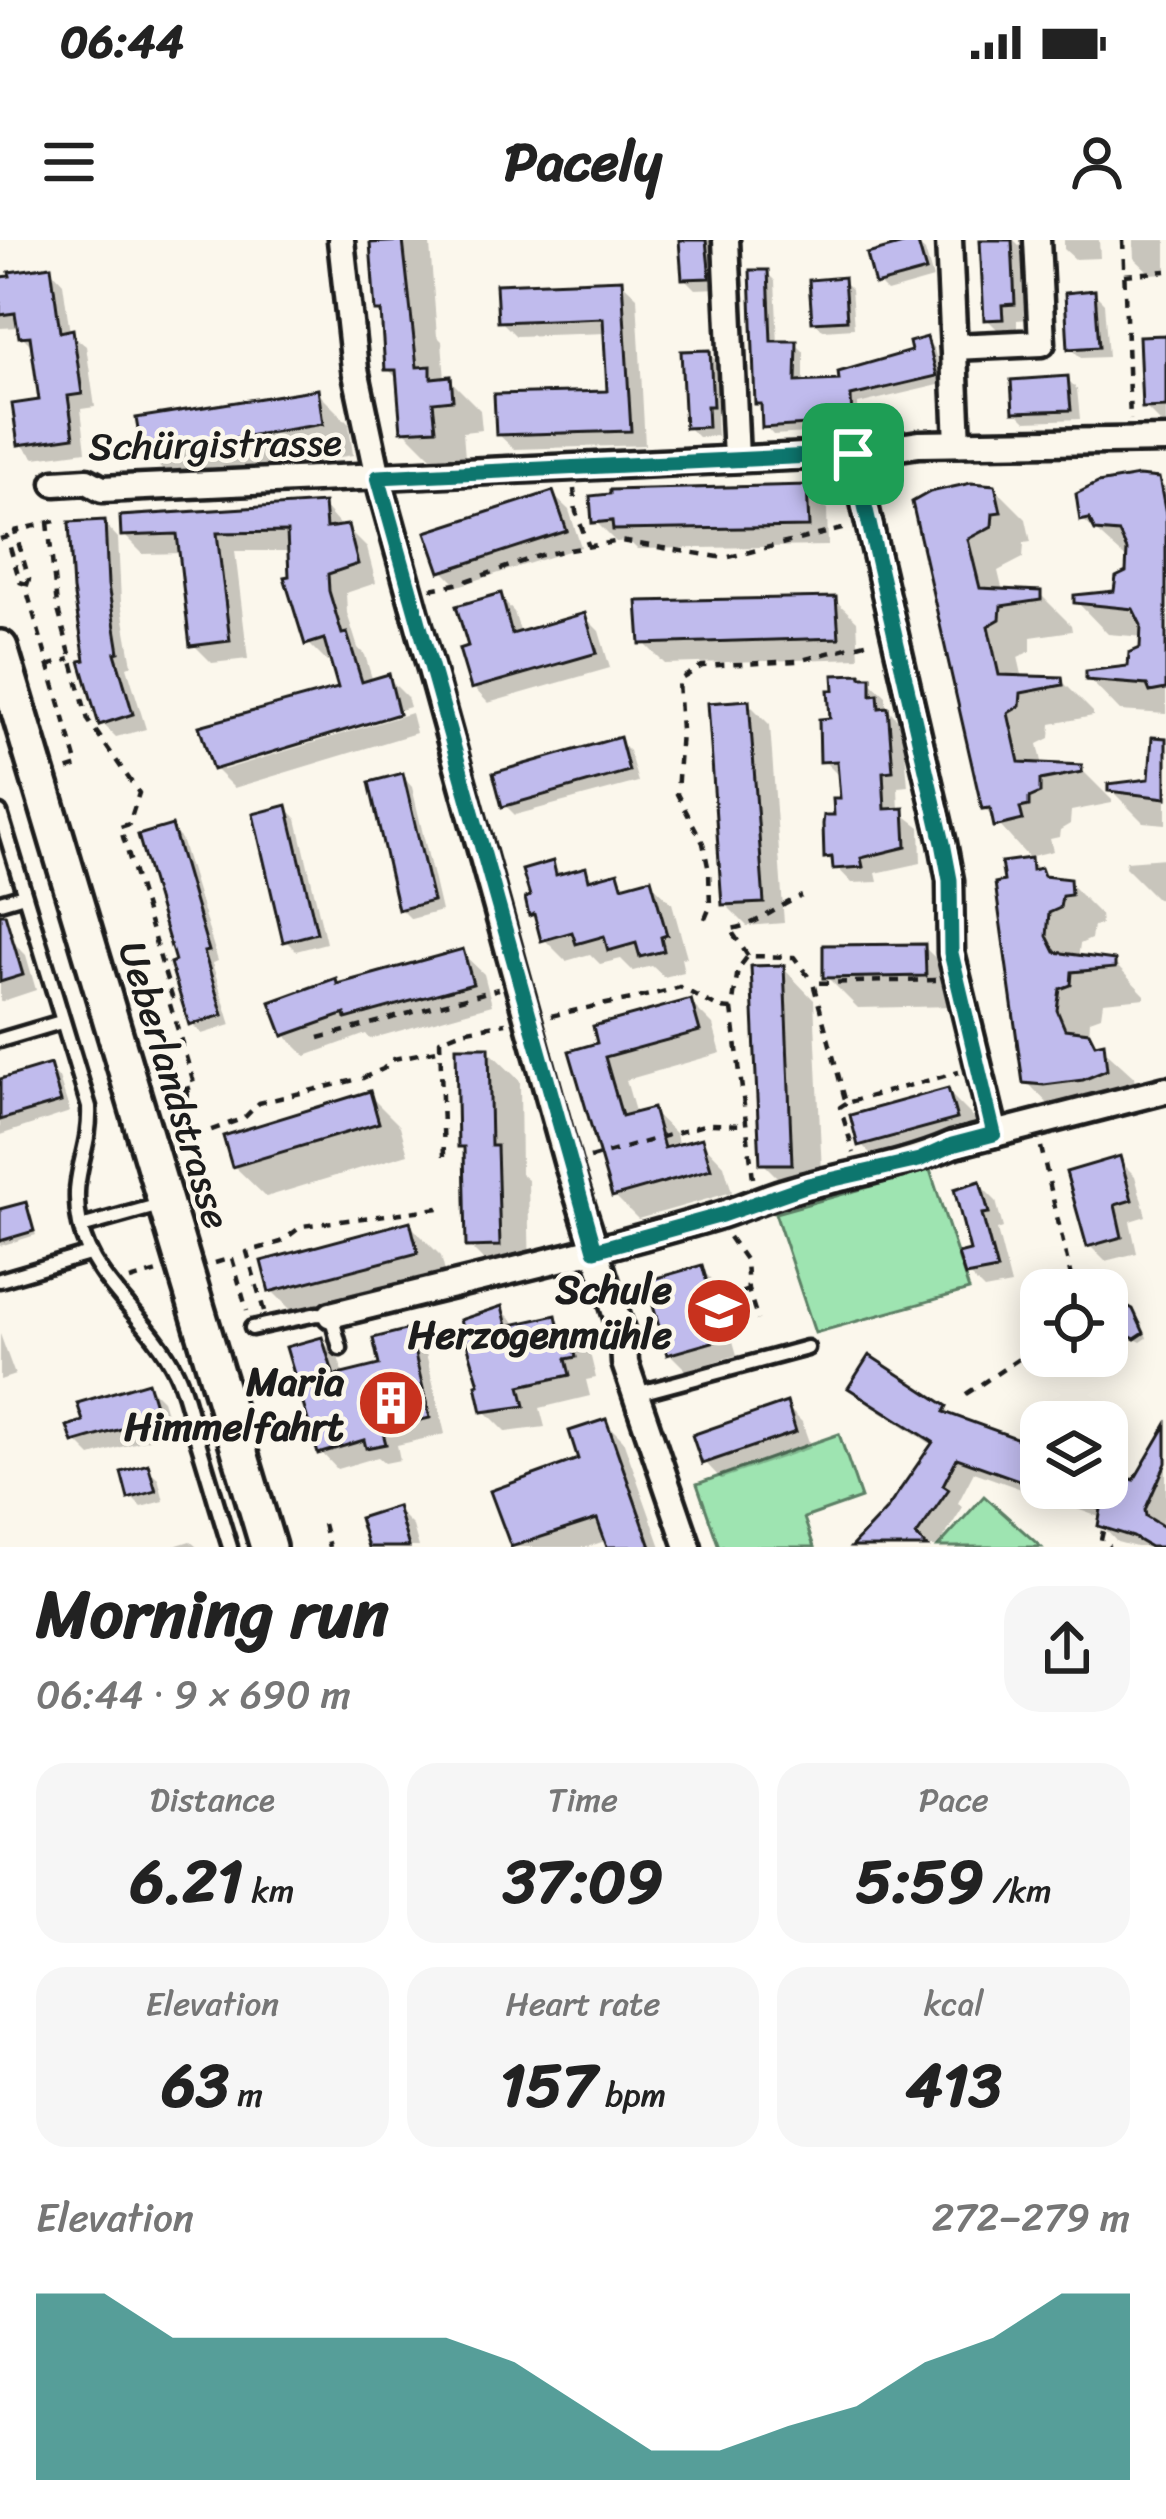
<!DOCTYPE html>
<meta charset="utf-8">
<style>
body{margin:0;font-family:Sriracha,sans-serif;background:#f6f6f6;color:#222;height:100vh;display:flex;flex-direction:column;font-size:45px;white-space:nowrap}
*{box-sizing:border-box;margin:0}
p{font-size:39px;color:#767676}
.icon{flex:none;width:66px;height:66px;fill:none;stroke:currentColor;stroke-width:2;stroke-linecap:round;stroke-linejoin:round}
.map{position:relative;height:1307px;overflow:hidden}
.panel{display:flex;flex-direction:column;background:#fff;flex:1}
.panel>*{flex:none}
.fabs{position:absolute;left:1020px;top:1029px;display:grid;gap:24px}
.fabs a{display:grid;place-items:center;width:108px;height:108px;border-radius:24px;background:#fff;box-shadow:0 6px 30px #0003;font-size:60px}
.pin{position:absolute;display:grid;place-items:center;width:102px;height:102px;color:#fff;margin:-51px;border-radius:24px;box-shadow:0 6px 18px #0006}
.round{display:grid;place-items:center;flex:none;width:126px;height:126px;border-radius:36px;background:#f6f6f6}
.summary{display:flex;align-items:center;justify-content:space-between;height:204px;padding:0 36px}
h1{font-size:66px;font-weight:800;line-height:90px}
.figures{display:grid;grid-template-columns:repeat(3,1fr);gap:18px;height:204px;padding:12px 36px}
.figures div{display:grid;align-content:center;border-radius:30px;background:#f6f6f6;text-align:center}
.figures b{font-size:60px;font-weight:800}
.figures small{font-size:33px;font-weight:400}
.figures p{font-size:33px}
.chart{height:336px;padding:24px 36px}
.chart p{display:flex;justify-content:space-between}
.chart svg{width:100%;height:216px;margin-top:12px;fill:#0f766e;opacity:.7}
.status{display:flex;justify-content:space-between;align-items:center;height:84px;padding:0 60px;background:#fff;direction:ltr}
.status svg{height:33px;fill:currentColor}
header{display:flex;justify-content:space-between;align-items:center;height:156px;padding:0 36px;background:#fff;font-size:54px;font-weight:800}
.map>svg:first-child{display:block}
</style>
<div class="status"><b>06:44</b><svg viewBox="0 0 49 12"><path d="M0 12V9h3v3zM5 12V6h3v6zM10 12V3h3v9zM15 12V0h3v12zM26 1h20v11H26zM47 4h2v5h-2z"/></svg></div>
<header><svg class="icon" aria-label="menu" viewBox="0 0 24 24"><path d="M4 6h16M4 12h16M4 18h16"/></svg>Pacely<svg class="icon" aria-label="person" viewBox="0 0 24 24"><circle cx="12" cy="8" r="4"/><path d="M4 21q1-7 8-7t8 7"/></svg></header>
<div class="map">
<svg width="1166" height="1307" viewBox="0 0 1166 1307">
<rect width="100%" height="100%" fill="#fbf7ec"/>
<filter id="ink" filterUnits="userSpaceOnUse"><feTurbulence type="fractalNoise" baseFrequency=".00833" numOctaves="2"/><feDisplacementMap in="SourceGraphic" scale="24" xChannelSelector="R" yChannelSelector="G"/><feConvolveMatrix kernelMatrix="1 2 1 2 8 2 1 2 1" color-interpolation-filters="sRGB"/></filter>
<g filter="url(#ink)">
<!-- green -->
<g fill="#9ee4b1" stroke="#5d8066" stroke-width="3">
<polygon points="930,930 969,1050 815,1093 775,973"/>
<polygon points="839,1194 861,1258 804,1278 814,1307 719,1307 697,1244"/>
<polygon points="984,1256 1041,1307 938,1307"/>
</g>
<!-- shadow -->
<g fill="#0003">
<polygon points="375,0 441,0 441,4 430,5 437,96 442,101 445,140 450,140 480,170 482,190 463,192 465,218 434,220 404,190 400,141 388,129 384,76 378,70"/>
<polygon points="679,0 714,0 719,48 695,49 684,38"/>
<polygon points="983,0 1014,0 1027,13 1030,79 1017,80 1017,95 1003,95 987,79"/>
<polygon points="1064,0 1099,0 1100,18 1075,19 1064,9"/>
<polygon points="1133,0 1166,0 1166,33 1151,34 1134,18"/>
<polygon points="916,3 925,11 933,39 887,52 878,43"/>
<polygon points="50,29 63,43 70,93 86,106 95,167 81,169 86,211 35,218 21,204 42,163 35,109 22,96 20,87 0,88 0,39"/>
<polygon points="767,33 775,41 778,104 796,104 804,112 804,144 843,142 915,113 926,100 934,109 943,144 858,164 859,190 773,195 765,186 764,169 758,163"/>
<polygon points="843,41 851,49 854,88 823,90 815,81"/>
<polygon points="621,42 637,57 645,205 514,209 498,194 610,154 607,93 516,96 501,81"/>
<polygon points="1094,53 1104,63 1108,117 1081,118 1071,108"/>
<polygon points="1166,98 1166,183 1161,183 1145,167"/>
<polygon points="709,113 719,124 722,175 716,175 717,196 698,197 688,187"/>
<polygon points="1067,139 1077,149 1080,179 1026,181 1016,171"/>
<polygon points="317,152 349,184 353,215 176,243 144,212"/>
<polygon points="1158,240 1166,249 1166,474 1120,471 1089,439 1131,429 1143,410 1144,397 1108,394 1077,362 1117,353 1129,334 1130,322 1083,280"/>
<polygon points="994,247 1026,279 1031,302 1024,303 1023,318 998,331 1003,352 1040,354 1071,385 1072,391 1031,397 1031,411 1018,417 1023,439 1061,440 1093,472 1093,476 1051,484 1050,498 1038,504 1043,526 1080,528 1112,560 1112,563 1071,571 1070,584 1060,590 1059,597 1050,599 1053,611 1028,617 984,568 915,263"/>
<polygon points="806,248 827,269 828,306 637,309 629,301 616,302 595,281"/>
<polygon points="552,254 569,270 581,307 458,346 442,330"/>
<polygon points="323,266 343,289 347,288 367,308 376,343 346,353 347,373 358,408 365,415 373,442 388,438 407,457 410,467 223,524 223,530 411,473 416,493 234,548 215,529 342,450 333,420 327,422 308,403 292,338 290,311 235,311 248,419 212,423 193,404 182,313 143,314 124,295"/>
<polygon points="104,283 118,298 121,362 132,425 127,427 146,489 116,497 102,483 88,422"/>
<polygon points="500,357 514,372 521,394 584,376 599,391 610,428 488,463 474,448 472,409"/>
<polygon points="835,360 857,381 859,418 665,424 643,402"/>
<polygon points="869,440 886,456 886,466 903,486 908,546 898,547 899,571 920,587 921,623 876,633 878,642 852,643 827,617 843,561 840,537 823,520 833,481"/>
<polygon points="748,463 770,485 784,683 747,686 725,664"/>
<polygon points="619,501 629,511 638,542 515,575 505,565"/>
<polygon points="1166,515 1166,584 1143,582 1111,550 1152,542"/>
<polygon points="402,536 412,547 441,671 411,679 401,669"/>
<polygon points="286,568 297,579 326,703 296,711 285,700"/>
<polygon points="171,589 181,599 218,721 212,723 231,785 202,794 192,784 179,723"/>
<polygon points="1166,610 1166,660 1157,659 1125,627 1126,621 1165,618"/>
<polygon points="1030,621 1048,639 1068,642 1100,674 1101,685 1093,686 1091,699 1080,704 1078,718 1114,723 1145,755 1145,758 1103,762 1101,776 1090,780 1089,796 1134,837 1137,861 1057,873 1026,841"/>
<polygon points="552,625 563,636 585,631 596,641 617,635 629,648 650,642 672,663 687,717 681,718 684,732 664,737 652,726 633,731 621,719 600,724 590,714 566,721 544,699 539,681 532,674"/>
<polygon points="11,700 26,715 36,750 0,762 0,704"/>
<polygon points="924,707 956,738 956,766 858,768 826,736"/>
<polygon points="462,713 484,734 492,765 370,799 366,794 306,816 285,795 335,742 339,746"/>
<polygon points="783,728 814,760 823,954 794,954 763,923"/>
<polygon points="690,762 713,785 721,813 626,840 636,875 652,871 676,894 679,908 701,901 724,925 732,952 638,979 615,956 601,805"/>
<polygon points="488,810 520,841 521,934 528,940 530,1037 500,1037 469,1006 467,912 461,906"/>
<polygon points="49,827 59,838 70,872 0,895 0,842"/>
<polygon points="947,851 979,883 987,910 892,936 861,904"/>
<polygon points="369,855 400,886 408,914 266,957 234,926"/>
<polygon points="1119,920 1135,936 1146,976 1130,981 1137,1013 1105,1021 1089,1005"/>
<polygon points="980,945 996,961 1003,988 997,990 1011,1045 984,1050 968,1034 974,1013"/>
<polygon points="25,965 36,995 0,1006 0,973"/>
<polygon points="410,985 441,1016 448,1044 303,1082 272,1051"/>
<polygon points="701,1029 717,1045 737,1115 686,1130 670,1114"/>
<polygon points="1109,1060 1122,1064 1142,1083 1147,1098 1141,1102 1119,1091 1107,1074"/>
<polygon points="501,1069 519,1087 555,1078 590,1113 596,1138 586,1140 590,1156 540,1168 545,1187 506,1192 485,1171"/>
<polygon points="408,1093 425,1109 445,1194 397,1205 400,1220 385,1223 378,1217 337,1229 321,1212 321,1100 338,1117 344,1136 383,1127"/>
<polygon points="0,1094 15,1135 0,1140"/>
<polygon points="147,1145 162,1160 172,1192 91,1216 76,1201"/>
<polygon points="852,1147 945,1168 957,1180 1041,1210 1041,1248 1107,1248 1107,1234 1135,1244 1166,1191 1166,1270 1160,1288 1166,1292 1166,1307 1136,1307 1117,1302 1101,1285 1102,1278 974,1232 958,1263 963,1267 938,1307 857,1307 888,1272 934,1206 868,1163"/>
<polygon points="786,1166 802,1182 811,1208 721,1239 705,1222"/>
<polygon points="605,1182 623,1200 661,1307 610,1307 608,1300 587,1307 514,1307 494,1253 582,1221"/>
<polygon points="147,1228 158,1238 164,1261 141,1267 131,1257"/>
<polygon points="397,1270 413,1286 419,1307 371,1307"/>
<polygon points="190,1301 197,1307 171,1307"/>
</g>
<!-- building -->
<g fill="#c0bbed" stroke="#1c1c1c" stroke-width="3">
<polygon points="679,0 706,0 710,38 682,39"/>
<polygon points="917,0 926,31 875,45 867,14"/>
<polygon points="980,0 1012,0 1015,64 1002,65 1003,79 984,80"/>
<polygon points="403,1 417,127 431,126 431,138 451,136 453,160 433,162 436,189 401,191 396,130 385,130 381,71 375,71 370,3"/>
<polygon points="51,26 60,92 73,89 82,154 68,156 74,197 18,205 12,164 39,160 30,96 19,97 15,73 0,75 0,37 10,36 9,32"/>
<polygon points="750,30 768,30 771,101 797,101 796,142 839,140 838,132 911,111 909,102 927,97 937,136 851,156 852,182 762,188 761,164 755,164"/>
<polygon points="844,37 847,80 812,82 809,40"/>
<polygon points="622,39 631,191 496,195 494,154 607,151 603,78 498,82 496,44"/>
<polygon points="1095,50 1099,107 1068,109 1065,53"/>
<polygon points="1166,95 1166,167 1142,168 1139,96"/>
<polygon points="710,110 713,166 707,166 708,187 685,188 681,111"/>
<polygon points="1068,136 1071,170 1013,172 1011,140"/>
<polygon points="318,149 323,184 142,213 136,178"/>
<polygon points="1138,236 1159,238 1166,275 1166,449 1150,452 1147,445 1086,440 1086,431 1128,426 1129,413 1140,408 1141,385 1133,369 1074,363 1074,355 1114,351 1116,337 1126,332 1127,310 1119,293 1095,291 1089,279 1080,281 1076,254 1098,243"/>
<polygon points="971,243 995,245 1001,272 993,273 992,286 968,299 980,348 1041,351 1041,360 1001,366 1000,379 988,386 999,435 1062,437 1063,445 1021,453 1020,466 1008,473 1019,522 1082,525 1082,532 1040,540 1040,553 1029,558 1029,566 1020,568 1023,580 994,587 990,568 982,569 912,262 930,252"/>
<polygon points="807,245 809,287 613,290 612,281 592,283 590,256 610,254 610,250"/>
<polygon points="553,251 567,291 440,332 426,292"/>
<polygon points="324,263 326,288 348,285 358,324 328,334 329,351 342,394 347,393 362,442 389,434 399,474 213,530 199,486 338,448 324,399 305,405 284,337 289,336 287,292 217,293 230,401 190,406 177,294 121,296 120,276"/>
<polygon points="105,280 108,345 119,412 115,413 133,474 99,485 80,421 85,420 73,350 69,282"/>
<polygon points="501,353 512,394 585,373 597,413 471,449 459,409 468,406 456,366"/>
<polygon points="836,357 839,398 640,404 637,361"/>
<polygon points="861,434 861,437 871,437 871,455 878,454 879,468 888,467 893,531 883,532 885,569 904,568 906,607 861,618 863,627 833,629 832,617 824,618 823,584 824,575 834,575 833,558 840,558 837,521 820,522 819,479 830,478 828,450 834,450 833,435"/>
<polygon points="749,460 764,663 722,665 708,463"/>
<polygon points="620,497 629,531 502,567 493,533"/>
<polygon points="1152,497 1166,498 1166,558 1108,551 1108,544 1149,539"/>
<polygon points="403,533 433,661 398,670 369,542"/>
<polygon points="287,565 317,693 283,702 253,574"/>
<polygon points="172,585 209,711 204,712 223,775 189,785 170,723 175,721 138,595"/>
<polygon points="1031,618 1032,630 1041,628 1044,636 1070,639 1071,655 1062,656 1060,668 1049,673 1047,696 1055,712 1115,720 1115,728 1072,732 1071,745 1060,749 1057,770 1065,789 1089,792 1095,804 1104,802 1107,830 1083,840 1044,845 1023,843 995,643 1004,641 1001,622"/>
<polygon points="553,621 556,635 586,627 589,640 618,632 622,646 651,638 667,695 661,697 664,711 640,717 636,703 608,711 604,696 576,704 572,692 541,701 534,674 529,676 525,658 530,656 522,630"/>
<polygon points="0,674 5,674 23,735 0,742"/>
<polygon points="925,704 926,736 823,738 823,705"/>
<polygon points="463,709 473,744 346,779 345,774 283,796 270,762 336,738 337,744"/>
<polygon points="784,725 792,924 760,924 751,726"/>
<polygon points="691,759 700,791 605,817 622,876 653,868 664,908 702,898 711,929 612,957 569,811 597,803 593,786"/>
<polygon points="456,807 489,807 491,906 497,906 500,1006 466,1007 464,907 458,907"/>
<polygon points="50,824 61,862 0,880 0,839"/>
<polygon points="948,848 957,879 858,906 850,875"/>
<polygon points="370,851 379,883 232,927 223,896"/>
<polygon points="1120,916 1132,960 1115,965 1122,997 1087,1007 1066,932"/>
<polygon points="980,941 989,973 982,974 997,1030 965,1036 958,1014 970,1011 954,949"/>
<polygon points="26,962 34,991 0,1001 0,969"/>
<polygon points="410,981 418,1013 269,1052 261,1021"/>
<polygon points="702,1025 723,1099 667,1115 646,1041"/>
<polygon points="1107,1055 1133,1069 1144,1093 1135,1099 1111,1087"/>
<polygon points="502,1066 507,1086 556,1075 559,1090 569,1088 576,1117 566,1119 570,1135 520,1146 525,1166 482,1172 476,1145 479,1144 460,1080"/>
<polygon points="409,1089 430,1178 382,1189 386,1204 366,1208 364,1200 318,1214 286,1107 322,1097 334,1136 379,1125 373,1098"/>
<polygon points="869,1115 947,1166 944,1172 1041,1207 1041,1248 957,1218 943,1245 949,1249 916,1296 927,1307 851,1307 886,1270 933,1202 848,1148"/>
<polygon points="148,1142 159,1178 73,1203 67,1186 83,1181 77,1163"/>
<polygon points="787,1162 796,1192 702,1224 692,1195"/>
<polygon points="606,1179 651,1307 607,1307 597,1279 511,1307 490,1251 578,1219 569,1191"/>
<polygon points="1166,1185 1166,1223 1145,1270 1146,1276 1166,1288 1166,1307 1150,1307 1133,1297 1098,1286 1101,1269 1049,1251 1107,1248 1107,1230 1134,1240"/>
<polygon points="148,1224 156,1251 128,1259 121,1232"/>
<polygon points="397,1266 409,1307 368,1307 359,1278"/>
</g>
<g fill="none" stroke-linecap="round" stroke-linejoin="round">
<!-- service casing -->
<g stroke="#1c1c1c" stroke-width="21">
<g id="service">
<path d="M0,573L89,867C91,914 69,933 80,985C93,1044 149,1077 175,1130C185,1149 189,1172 195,1192C207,1230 218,1269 230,1307"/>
<polyline points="0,662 24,655"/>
<polyline points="0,800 61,782"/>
<polyline points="81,987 160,965"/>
<polyline points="0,1040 89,1014"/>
<polyline points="252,1088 317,1074 331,1075 340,1108"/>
<polyline points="636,1154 807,1108"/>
</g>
</g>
<!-- minor casing -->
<g stroke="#1c1c1c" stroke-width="33">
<g id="minor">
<polyline points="341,0 355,129 378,237 568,925 624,1099 625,1123 688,1307"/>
<polyline points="726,0 736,218"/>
<polyline points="949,0 958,203"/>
<polyline points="954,107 1042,103 1037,0"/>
<polyline points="853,214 943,603 950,640 951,713 995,894"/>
<polyline points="55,243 87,241 102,249 853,214 919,204 1166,200"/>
<path d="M331,1075C459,1043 588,1014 714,977C738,970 760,959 784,952C840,935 897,929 952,905L1166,850"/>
</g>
</g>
<!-- tertiary casing -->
<g stroke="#1c1c1c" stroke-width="42">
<polyline id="tertiary" points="0,408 268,1307"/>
</g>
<!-- path -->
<g stroke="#1c1c1c" stroke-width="4.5" stroke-dasharray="9 9" stroke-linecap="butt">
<polyline points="1123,0 1130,180"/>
<polyline points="1124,35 1166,31"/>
<polyline points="574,249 576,272 589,307"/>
<polyline points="55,281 15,291 29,339 26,348 78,526 66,530"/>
<polyline points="48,282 57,366 88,480 139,553 129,584 120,587 172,757 168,758 195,846 180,851 164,801 146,806"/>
<polyline points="0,299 7,297 20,342 26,344"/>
<polyline points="431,349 461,343 541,315 620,301 725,318 846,288"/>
<polyline points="48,426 70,419"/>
<polyline points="705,679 710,667 709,631 703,603 677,554 681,490 678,441 702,426 798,421 873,401"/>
<path d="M748,716L730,689C759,685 775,667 802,656"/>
<polyline points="936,740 813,743 846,863 959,832"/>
<path d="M551,776C595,765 636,760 680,747L719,768L732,769"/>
<polyline points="319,798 498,749"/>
<polyline points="188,848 186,866 193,896"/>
<polyline points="846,863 840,867 854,913"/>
<polyline points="1041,907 1074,1050"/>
<polyline points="444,916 440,800 462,791 506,783"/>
<polyline points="590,918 707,884 747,885"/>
<polyline points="753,938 732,769 738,729 748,716 794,717 813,743"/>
<polyline points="194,955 208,951 193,897 244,878 259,863 363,838 383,829 394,819 437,810"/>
<polyline points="729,997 746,1021 748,1050 758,1080"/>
<polyline points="215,1023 232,1018 247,1071"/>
<polyline points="130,1040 157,1032"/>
<polyline points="722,1060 748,1050"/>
<polyline points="264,1071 247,1012 281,1002 302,986 447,967"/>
<polyline points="966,1154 1041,1104"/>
<polyline points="323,1284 329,1307"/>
<polyline points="1103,1291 1101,1300 1109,1307"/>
</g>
<!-- service -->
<use href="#service" stroke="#fbf7ec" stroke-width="12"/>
<!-- minor -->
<use href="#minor" stroke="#fbf7ec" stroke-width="24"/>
<!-- tertiary -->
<use href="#tertiary" stroke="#fbf7ec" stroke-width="33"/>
</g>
</g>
<g fill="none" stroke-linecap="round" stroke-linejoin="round" filter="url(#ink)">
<!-- route casing -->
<g stroke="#fff" stroke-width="24">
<polygon id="route" points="853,214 943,603 950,640 951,713 994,894 952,905 919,920 808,945 722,975 595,1010 378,237"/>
</g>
<!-- route -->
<use href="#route" stroke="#0f766e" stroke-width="15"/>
</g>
<!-- icons -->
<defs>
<g id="school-disc" transform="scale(3.45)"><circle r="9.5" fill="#c8321e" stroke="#fbf7ec"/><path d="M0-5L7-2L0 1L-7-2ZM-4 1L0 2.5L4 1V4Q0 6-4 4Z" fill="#fff"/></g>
<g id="building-disc" transform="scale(3.45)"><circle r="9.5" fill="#c8321e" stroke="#fbf7ec"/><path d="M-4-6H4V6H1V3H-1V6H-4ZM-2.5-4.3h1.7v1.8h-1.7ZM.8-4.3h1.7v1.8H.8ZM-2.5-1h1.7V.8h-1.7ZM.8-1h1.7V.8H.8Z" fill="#fff"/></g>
</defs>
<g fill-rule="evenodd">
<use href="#school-disc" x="719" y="1071"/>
<use href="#building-disc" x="391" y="1163"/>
</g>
<g text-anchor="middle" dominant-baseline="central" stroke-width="9" stroke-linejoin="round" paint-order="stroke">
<!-- street labels -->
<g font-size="39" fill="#1c1c1c" stroke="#fbf7ec">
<text transform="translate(215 204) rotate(-1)">Schürgistrasse</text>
<text transform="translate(175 845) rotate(73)">Ueberlandstrasse</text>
</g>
<!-- poi labels -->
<g font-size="39" font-weight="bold" fill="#1c1c1c" stroke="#fbf7ec" text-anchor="end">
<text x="672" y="1049">Schule<tspan x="672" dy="45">Herzogenmühle</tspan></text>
<text x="344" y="1141">Maria<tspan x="344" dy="45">Himmelfahrt</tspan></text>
</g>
</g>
</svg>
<div class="fabs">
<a><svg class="icon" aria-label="locate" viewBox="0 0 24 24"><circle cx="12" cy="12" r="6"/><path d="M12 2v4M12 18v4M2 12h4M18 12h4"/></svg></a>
<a><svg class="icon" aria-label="layers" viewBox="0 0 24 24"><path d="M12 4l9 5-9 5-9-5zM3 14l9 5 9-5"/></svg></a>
</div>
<div class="pin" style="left:853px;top:214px;background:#1e9e55"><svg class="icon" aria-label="arrive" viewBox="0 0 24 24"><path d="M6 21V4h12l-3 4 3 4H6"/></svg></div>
</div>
<section class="panel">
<div class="summary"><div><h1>Morning run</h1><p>06:44 · 9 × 690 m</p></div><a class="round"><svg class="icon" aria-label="share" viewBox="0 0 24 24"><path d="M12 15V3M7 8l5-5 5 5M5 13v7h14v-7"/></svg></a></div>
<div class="figures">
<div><p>Distance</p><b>6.21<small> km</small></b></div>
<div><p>Time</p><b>37:09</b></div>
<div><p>Pace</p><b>5:59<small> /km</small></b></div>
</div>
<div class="figures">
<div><p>Elevation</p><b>63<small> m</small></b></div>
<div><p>Heart rate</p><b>157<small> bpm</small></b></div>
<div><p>kcal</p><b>413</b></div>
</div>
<div class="chart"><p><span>Elevation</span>272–279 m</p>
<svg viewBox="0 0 160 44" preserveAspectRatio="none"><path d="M0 44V6L10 6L20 15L30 15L40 15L50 15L60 15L70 20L80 29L90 38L100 38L110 33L120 29L130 20L140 15L150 6L160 6V44z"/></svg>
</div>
</section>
